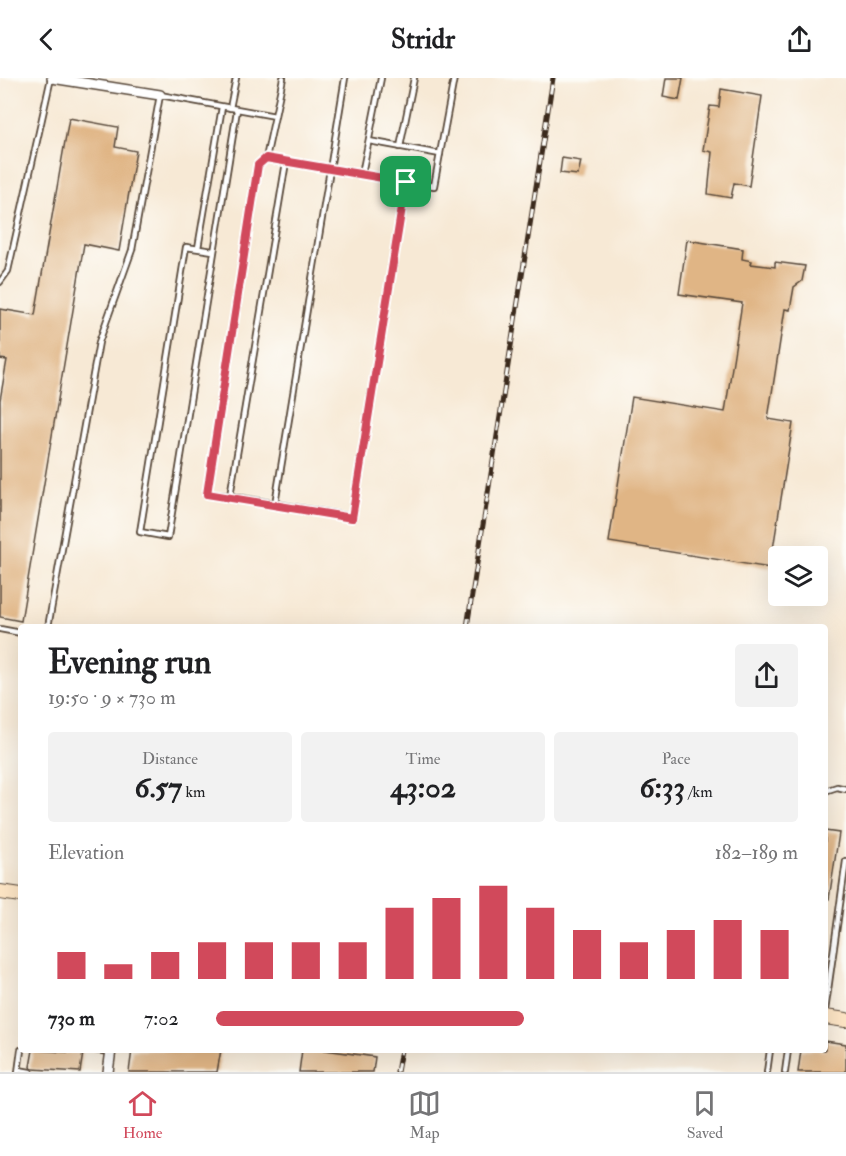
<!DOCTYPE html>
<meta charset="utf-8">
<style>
body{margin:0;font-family:"IM FELL Double Pica",serif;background:#f2f2f2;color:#202124;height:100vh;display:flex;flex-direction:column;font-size:22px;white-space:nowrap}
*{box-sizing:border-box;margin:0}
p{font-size:20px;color:#757577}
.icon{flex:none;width:33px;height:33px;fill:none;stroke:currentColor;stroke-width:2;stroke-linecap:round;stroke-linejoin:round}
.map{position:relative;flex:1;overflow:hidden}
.side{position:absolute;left:18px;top:546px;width:810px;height:429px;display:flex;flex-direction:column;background:#fff;border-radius:6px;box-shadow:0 6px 24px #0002}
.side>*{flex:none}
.fabs{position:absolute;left:768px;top:468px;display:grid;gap:12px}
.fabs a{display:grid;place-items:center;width:60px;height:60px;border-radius:6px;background:#fff;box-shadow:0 6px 24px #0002;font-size:30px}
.pin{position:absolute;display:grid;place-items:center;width:51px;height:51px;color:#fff;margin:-26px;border-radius:12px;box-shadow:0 3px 9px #0006}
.round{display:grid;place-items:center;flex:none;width:63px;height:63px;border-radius:6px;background:#f2f2f2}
.overview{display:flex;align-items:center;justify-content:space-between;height:102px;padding:0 30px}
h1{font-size:33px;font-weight:700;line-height:45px}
.figures{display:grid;grid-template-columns:repeat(3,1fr);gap:9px;height:102px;padding:6px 30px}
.figures div{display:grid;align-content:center;border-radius:6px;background:#f2f2f2;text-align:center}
.figures b{font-size:30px;font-weight:700}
.figures small{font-size:16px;font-weight:400}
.figures p{font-size:16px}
.chart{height:168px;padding:12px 30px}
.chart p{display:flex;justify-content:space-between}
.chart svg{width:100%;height:108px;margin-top:6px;stroke:#d1495b;stroke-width:6}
ul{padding:0 30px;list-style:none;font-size:20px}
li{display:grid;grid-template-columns:96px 72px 1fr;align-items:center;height:45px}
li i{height:15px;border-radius:8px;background:#d1495b}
header{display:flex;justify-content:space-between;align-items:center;height:78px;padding:0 30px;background:#fff;font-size:27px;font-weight:700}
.dock{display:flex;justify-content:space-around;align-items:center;height:84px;border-top:2px solid #e0e0e0;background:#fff;font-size:16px;color:#757577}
.dock a{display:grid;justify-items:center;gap:3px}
.dock .on{color:#d1495b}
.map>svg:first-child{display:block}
</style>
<header><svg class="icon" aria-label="back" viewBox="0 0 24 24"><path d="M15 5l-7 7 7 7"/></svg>Stridr<svg class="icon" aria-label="share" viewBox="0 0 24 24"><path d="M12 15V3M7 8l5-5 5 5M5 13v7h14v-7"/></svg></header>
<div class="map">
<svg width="846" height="994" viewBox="0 0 846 994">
<rect width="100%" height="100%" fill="#fdfcf7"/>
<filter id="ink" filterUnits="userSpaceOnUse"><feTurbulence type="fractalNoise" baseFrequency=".0167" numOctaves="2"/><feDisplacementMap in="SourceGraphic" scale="12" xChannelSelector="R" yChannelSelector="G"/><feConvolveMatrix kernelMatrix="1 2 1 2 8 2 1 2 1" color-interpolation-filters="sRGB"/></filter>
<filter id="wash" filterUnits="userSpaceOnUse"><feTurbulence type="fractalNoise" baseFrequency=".008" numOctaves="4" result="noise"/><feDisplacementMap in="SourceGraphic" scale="24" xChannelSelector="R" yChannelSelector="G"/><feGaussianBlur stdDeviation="1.35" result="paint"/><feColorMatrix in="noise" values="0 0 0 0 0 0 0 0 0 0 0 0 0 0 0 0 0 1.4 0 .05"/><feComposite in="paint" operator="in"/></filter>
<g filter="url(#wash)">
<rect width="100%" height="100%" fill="#f7e9d5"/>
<g id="blocks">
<!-- building -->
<g fill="#e0b585">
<polygon points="666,0 683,0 679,22 663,19"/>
<polygon points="721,11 762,18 749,108 734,105 731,120 708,116 712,74 703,72 710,28 719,29"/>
<polygon points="69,40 118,49 115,69 136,73 119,173 84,166 21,543 0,539 0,322 7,282 0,281 0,231 35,237"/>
<polygon points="562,80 581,83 578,97 560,95"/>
<polygon points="687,162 743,171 742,181 752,183 751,186 775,189 775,184 805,188 802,203 794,209 790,232 785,231 768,341 793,345 770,490 609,464 632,319 725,334 742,225 679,216"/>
<polygon points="825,753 839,755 829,821 825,821"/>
<polygon points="825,963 846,966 846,994 798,994 801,972 825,972"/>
<polygon points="33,972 83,975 80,994 33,991 30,989"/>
<polygon points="132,972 221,972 217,994 129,994"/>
<polygon points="302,972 325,972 375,979 373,994 299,994"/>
</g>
</g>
</g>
<g filter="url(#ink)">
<use href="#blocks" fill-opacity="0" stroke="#574739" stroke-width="1.5"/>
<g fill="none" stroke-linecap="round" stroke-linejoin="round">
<!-- service casing -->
<g stroke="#574739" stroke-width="8">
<g id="service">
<polyline points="230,30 236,0"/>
<polyline points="275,38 283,0"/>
<polyline points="369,63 440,76"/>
<polyline points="400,69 414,0"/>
<polyline points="266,80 258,87 207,416 230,418 286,84"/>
<polyline points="362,96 381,0"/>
<polyline points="198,170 222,29"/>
<polyline points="213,173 186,169 140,454 168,459 237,32"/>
<polyline points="0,204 8,193 51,0"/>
<polyline points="230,418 352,439 406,103"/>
<polyline points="275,426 345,0"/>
<polyline points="48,549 99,264 132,172 160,17 275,38 266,80 434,108 454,0"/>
<polyline points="0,551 21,555"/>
<polyline points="825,713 837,709 846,711"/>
<polyline points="825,912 828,912 825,933"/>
<polyline points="828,912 846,783"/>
<polyline points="95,972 111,974"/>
<polyline points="19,992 30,994"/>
<polyline points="18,994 21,972"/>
<polyline points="767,994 770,972"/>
<polyline points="785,994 788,972"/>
</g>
</g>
<!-- minor casing -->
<g stroke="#574739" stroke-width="12">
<g id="minor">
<polyline points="52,0 160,17"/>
<polyline points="108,994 111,972"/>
</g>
</g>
<!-- secondary casing -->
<g stroke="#574739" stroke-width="16">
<g id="secondary">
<polyline points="0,814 21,817"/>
<polyline points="825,939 846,942"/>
</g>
</g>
<!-- service -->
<use href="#service" stroke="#fff" stroke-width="4.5"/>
<!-- minor -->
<use href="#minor" stroke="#fff" stroke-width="9"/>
<!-- secondary -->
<use href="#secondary" stroke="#fde5c5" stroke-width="14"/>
<!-- rail casing -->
<g stroke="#3b2a1e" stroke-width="5">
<g id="rail">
<polyline points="467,549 553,0"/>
<polyline points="397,994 401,972"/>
</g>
</g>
<!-- rail -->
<use href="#rail" stroke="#fdfcf7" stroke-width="3" stroke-dasharray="9" stroke-linecap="butt"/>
</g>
</g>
<g fill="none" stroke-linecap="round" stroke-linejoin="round" filter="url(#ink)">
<!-- route casing -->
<g stroke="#fff" stroke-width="12">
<polygon id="route" points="266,80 406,104 352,440 207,416 258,87"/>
</g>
<!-- route -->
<use href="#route" stroke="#d1495b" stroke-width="8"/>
</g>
</svg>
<div class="fabs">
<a><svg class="icon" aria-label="layers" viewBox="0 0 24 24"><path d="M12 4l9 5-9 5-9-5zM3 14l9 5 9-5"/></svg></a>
</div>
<div class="pin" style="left:406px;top:104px;background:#1e9e55"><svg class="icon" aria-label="arrive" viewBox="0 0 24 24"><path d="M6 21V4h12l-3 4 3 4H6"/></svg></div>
<section class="side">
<div class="overview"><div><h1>Evening run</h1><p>19:50 · 9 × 730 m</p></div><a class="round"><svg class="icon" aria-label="share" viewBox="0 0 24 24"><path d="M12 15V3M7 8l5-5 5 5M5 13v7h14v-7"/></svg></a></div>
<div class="figures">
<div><p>Distance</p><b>6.57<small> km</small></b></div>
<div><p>Time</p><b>43:02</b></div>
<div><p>Pace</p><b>6:33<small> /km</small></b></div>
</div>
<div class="chart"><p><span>Elevation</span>182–189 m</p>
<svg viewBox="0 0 160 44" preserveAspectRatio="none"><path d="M5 44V33M15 44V38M25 44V33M35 44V29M45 44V29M55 44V29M65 44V29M75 44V15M85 44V11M95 44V6M105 44V15M115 44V24M125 44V29M135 44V24M145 44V20M155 44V24"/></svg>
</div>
<ul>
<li><b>730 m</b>7:02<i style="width:53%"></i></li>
</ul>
</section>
</div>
<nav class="dock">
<a class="on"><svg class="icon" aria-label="home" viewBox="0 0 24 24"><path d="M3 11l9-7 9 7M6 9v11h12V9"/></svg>Home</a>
<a><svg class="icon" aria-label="map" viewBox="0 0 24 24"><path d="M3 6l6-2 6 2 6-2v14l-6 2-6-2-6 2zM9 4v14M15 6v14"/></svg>Map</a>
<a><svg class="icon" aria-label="saved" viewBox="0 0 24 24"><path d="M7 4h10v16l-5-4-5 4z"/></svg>Saved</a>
</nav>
